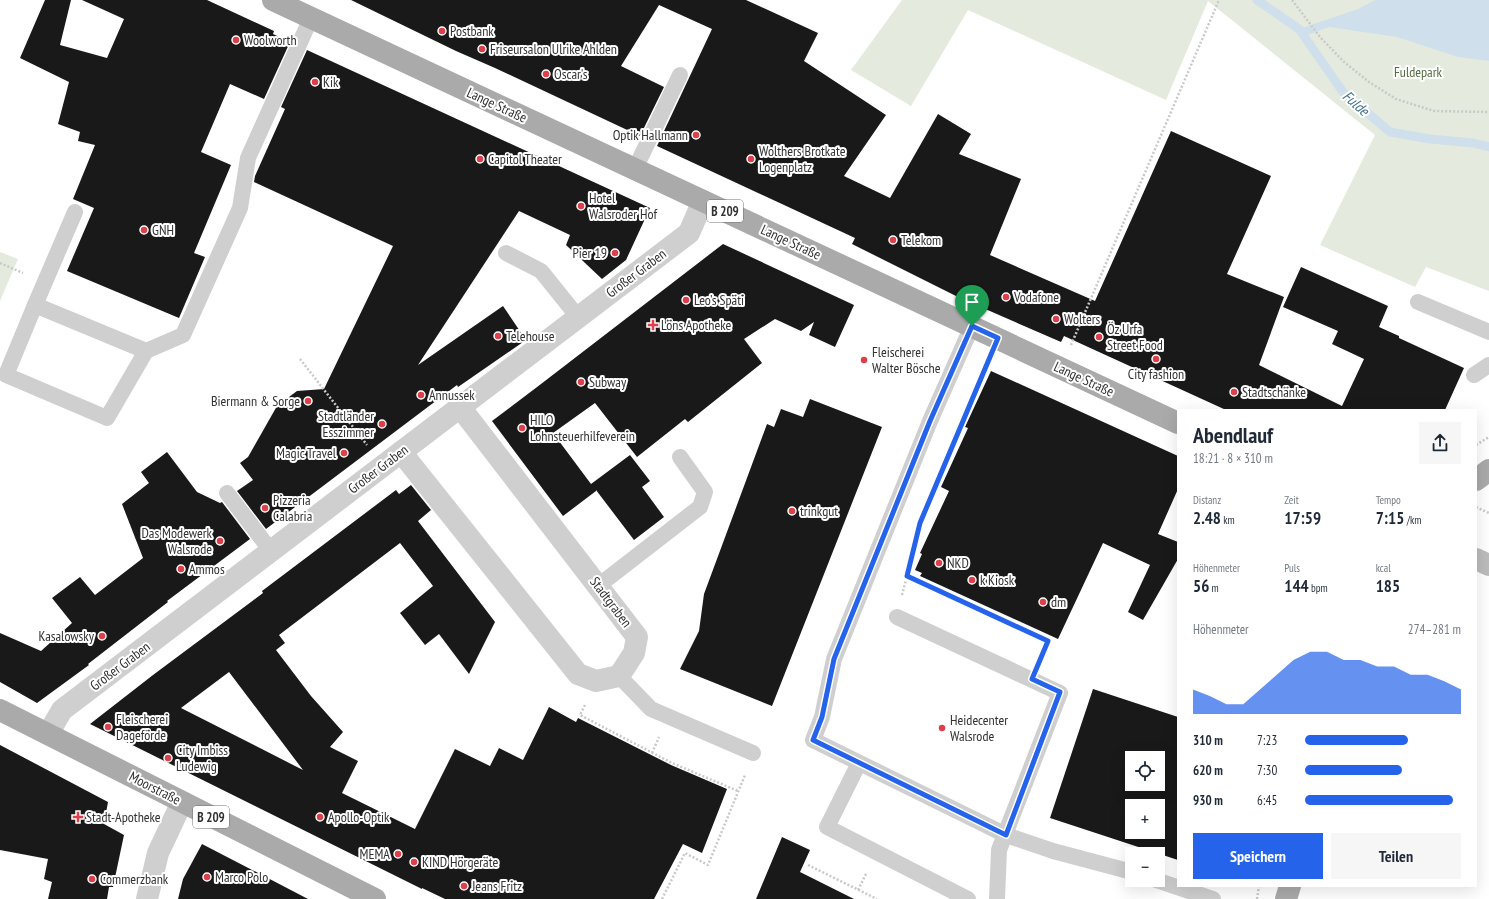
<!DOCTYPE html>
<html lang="de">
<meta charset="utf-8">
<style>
body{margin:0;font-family:"PT Sans Narrow",sans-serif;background:#f6f6f7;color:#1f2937;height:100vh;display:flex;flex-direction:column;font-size:15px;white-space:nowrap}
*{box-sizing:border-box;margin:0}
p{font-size:13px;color:#747a83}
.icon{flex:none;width:22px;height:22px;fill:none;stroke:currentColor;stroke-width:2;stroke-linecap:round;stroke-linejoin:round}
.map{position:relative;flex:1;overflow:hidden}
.sheet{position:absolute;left:1177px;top:409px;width:300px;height:478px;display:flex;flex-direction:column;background:#fff;border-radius:0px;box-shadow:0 4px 16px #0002}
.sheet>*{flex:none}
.buttons{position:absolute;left:1125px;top:751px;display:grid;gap:8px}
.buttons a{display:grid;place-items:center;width:40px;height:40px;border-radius:0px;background:#fff;box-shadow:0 4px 16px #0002;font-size:20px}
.pin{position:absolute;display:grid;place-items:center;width:34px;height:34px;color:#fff;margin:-41px -17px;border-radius:50% 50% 50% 0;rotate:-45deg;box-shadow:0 0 4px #0007}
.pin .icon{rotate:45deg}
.round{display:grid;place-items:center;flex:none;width:42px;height:42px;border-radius:0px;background:#f6f6f7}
.overview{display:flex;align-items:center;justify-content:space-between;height:68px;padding:0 16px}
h1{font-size:22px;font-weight:600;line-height:30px}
.figures{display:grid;grid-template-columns:repeat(3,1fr);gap:6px;height:68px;padding:4px 16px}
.figures div{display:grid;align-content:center}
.figures b{font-size:17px;font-weight:600}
.figures small{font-size:11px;font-weight:400}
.figures p{font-size:11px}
.chart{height:112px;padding:8px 16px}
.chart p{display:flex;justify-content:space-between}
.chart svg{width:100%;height:72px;margin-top:4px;fill:#2563eb;opacity:.7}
.primary-button{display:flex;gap:8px;margin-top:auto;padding:8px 16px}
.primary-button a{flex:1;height:46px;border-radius:0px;background:#2563eb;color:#fff;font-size:16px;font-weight:600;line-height:46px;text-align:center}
.primary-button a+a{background:#f6f6f7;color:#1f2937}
ul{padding:0 16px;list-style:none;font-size:13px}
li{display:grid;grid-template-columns:64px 48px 1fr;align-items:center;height:30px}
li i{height:10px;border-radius:5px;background:#2563eb}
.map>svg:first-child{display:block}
</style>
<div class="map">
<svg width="1489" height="899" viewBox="0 0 1489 899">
<rect width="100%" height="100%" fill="#fff"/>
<!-- green -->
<g fill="#e5eade">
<polygon points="902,0 1489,0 1489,291 1426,267 1415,287 1320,245 1375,135 1208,1 1166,100 968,10 911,106 851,70"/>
<polygon points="0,252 18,259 0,301"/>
</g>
<!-- water -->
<polygon fill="#cfe0ec" points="1375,0 1489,0 1489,61 1458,57 1397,37 1329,27 1305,36 1299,29 1358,9"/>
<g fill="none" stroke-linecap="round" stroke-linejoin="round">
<!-- stream -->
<polyline stroke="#cfe0ec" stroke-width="9" points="1257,0 1299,29 1343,92 1390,132 1430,139 1473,143 1489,147"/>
</g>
<!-- building -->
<g fill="#191919" fill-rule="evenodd">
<polygon points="45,0 71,0 60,45 107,58 124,19 82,0 207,0 274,31 273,34 290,42 264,99 230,84 201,152 231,165 194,253 205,257 179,318 67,271 94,208 73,199 95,145 78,141 80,132 58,124 69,82 20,58"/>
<polygon points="351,0 746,0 818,33 804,61 886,115 844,176 890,198 938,114 971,134 959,154 1021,179 990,255 1095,301 1171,131 1271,176 1227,274 1284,297 1259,365 1342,406 1364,359 1332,344 1338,331 1283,307 1301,267 1388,306 1379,327 1399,336 1399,338 1464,368 1445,410 1226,410 1064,336 1061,342 960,298 852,244 855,238 657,146 712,29 659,5 621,66 664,87 640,136 495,68 456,51"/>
<polygon points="307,50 650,208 626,260 602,279 566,245 570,235 519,211 418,365 503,306 526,340 458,387 457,385 266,529 237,491 253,480 240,463 248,457 277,406 297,391 324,389 393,246 254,182 255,176 285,109 281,107"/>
<polygon points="723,244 854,305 835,347 809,335 814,322 801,331 775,319 744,339 762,363 688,422 685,419 637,457 595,403 553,433 591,484 630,455 650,481 642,487 664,517 634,540 596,490 596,491 563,516 492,421 541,384"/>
<polygon points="991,371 1178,456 1178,489 1158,534 1178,542 1178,559 1143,620 1128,612 1150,565 1103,543 1058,639 920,576 922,573 915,570 922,554 920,553 949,491 941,487 968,428 965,427"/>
<polygon points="810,399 882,427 772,706 680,669 699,631 704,594 767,424 774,427 781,409 803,417"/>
<polygon points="167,452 197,492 220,503 222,502 250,539 167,601 168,602 88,664 89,665 37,703 0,682 0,633 41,651 72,623 52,598 80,577 95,595 143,558 122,504 149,483 141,472"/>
<path d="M411,485L431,510L418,521L495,622L469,674L439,634L425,645L400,613L433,586L400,543L279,635L285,643L276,650L311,696L343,732L330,747L358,761L342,793L415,829L455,749L490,766L499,748L523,760L549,707L576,722L578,718L671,765L727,789L702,853L683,844L654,899H445L422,888V889L90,724L153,675L263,593L262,591L396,490L399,494ZM229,672L303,770L181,708Z"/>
<path d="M1093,689L1178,717V860L1050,818ZM1132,758H1158V784H1132ZM1132,806H1158V832H1132Z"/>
<polygon points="0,745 108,802 104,824 124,835 113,887 109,887 107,899 48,899 52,882 44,879 48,859 0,850"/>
<polygon points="782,837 810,850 800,872 854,899 756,899"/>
<polygon points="202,844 262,875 308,899 178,899 183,879"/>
</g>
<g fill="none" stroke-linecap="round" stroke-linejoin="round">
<!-- path -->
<g stroke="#c9c9c9" stroke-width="2.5" stroke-dasharray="2 2" stroke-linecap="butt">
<polyline points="1292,0 1320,37 1344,62 1369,82 1396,99 1434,111 1489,112"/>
<polyline points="0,263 23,273"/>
<polyline points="1071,345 1219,0"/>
<polyline points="300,359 367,445"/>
<polyline points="988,362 920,523 907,576 1048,641 1040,658"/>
<polyline points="1476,445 1489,437"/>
<polyline points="1476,507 1489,513"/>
<polyline points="902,595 907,576"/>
<polyline points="585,705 580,715 672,763 738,791"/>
<polyline points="652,753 659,737"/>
<polyline points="808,865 877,899"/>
<polyline points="858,890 867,872"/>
<polyline points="662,899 685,853 708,865 745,775"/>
<polyline points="1257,899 1259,886"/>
</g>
<!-- lane -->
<g stroke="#cfcfcf" stroke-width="16">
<polyline points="635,169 680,75"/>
<polyline points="506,253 541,271 578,317"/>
<polyline points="1418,302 1489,332"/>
<polyline points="35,305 75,212"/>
<polyline points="972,326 930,421 834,659 822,717 813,740 1006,835 1053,851 1132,872"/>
<polyline points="146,351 35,305 6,375 107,418 146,351 183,335 240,208 248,158 311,18"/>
<polyline points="1474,375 1489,365"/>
<polyline points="227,493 271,551"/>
<polyline points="598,586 700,507 705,492 680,457"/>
<polyline points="897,617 1060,693 999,850 997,899"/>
<polyline points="619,676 651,709 753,753"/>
<polyline points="859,763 827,827 968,899"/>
<polyline points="1156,880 1213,899"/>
</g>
<!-- street -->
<g stroke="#cfcfcf" stroke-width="22">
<polyline points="401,452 578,674 596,681 619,676 634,653 637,637 460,407"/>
<polyline points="48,734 62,710 689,233 703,201"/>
<polyline points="147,899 158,853 182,802"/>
</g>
<!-- secondary -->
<polyline stroke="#bcbcbc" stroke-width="22" points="1476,559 1489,565"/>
<!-- primary -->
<g stroke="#aaa" stroke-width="22">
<polyline points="273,0 1178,423"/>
<polyline points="1476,480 1489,470"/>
<polyline points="0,710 375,899"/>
<polyline points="1286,899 1290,886"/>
</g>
</g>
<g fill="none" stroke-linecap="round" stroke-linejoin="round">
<!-- route casing -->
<g stroke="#fff" stroke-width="8">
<polygon id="route" points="972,326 998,338 920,523 907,576 1048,641 1032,679 1060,692 1006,835 813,740 822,717 834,659 930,421"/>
</g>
<!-- route -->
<use href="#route" stroke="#2563eb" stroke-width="5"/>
</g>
<!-- markers -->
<g fill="#dd3f4b" stroke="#fff" stroke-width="1.5">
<circle cx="442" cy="31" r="4"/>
<circle cx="236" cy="40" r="4"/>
<circle cx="482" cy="49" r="4"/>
<circle cx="546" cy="74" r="4"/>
<circle cx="315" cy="82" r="4"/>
<circle cx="696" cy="135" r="4"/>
<circle cx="480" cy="159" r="4"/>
<circle cx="751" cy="159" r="4"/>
<circle cx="581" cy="206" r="4"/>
<circle cx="144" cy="230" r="4"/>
<circle cx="893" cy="240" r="4"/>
<circle cx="615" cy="253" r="4"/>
<circle cx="1006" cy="297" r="4"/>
<circle cx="686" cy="300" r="4"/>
<circle cx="1056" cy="319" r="4"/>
<path d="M651 319h4v4h4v4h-4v4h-4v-4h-4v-4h4z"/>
<circle cx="498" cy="336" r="4"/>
<circle cx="1099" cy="337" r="4"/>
<circle cx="1156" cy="359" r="4"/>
<circle cx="864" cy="360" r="4"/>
<circle cx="581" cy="382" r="4"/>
<circle cx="1234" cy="392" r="4"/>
<circle cx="421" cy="395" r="4"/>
<circle cx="308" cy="401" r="4"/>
<circle cx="382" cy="424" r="4"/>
<circle cx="522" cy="428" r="4"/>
<circle cx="344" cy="453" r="4"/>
<circle cx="265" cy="508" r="4"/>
<circle cx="792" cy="511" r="4"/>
<circle cx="220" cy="541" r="4"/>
<circle cx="939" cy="563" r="4"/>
<circle cx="181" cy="569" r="4"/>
<circle cx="972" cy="580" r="4"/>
<circle cx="1043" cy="602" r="4"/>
<circle cx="102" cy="636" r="4"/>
<circle cx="108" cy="727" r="4"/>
<circle cx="942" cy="728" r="4"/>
<circle cx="168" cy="758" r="4"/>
<path d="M76 811h4v4h4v4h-4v4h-4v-4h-4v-4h4z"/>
<circle cx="320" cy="817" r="4"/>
<circle cx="398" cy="854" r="4"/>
<circle cx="414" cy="862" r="4"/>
<circle cx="207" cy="877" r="4"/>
<circle cx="92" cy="879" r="4"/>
<circle cx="464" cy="886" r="4"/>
</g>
<g text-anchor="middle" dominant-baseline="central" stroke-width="4" stroke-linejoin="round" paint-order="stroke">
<!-- shield labels -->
<g fill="#fff" stroke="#707070" stroke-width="1">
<rect x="707" y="200" width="36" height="22" rx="3"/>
<rect x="193" y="806" width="36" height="22" rx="3"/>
</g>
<g font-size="13" font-weight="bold" fill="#323232">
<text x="725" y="211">B 209</text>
<text x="211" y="817">B 209</text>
</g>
<!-- poi labels -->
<g font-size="14" fill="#323232" stroke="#fff" text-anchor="start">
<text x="450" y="31">Postbank</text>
<text x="244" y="40">Woolworth</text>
<text x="490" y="49">Friseursalon Ulrike Ahlden</text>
<text x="554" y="74">Oscar's</text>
<text x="323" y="82">Kik</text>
<text x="688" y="135" text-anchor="end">Optik Hallmann</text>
<text x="759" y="151">Wolthers Brotkate<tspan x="759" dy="16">Logenplatz</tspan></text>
<text x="488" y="159">Capitol Theater</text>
<text x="589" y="198">Hotel<tspan x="589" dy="16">Walsroder Hof</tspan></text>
<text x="152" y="230">GNH</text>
<text x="901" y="240">Telekom</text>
<text x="607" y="253" text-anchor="end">Pier 19</text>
<text x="1014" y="297">Vodafone</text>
<text x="694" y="300">Leo’s Späti</text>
<text x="1064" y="319">Wolters</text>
<text x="661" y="325">Löns Apotheke</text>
<text x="1107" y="329">Öz Urfa<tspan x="1107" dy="16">Street Food</tspan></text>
<text x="506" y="336">Telehouse</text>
<text x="872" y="352">Fleischerei<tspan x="872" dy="16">Walter Bösche</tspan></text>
<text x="1156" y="374" text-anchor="middle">City fashion</text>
<text x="589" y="382">Subway</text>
<text x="1242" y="392">Stadtschänke</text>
<text x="429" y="395">Annussek</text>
<text x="300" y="401" text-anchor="end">Biermann &amp; Sorge</text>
<text x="374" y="416" text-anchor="end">Stadtländer<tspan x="374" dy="16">Esszimmer</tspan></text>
<text x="530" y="420">HILO<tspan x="530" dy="16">Lohnsteuerhilfeverein</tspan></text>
<text x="336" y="453" text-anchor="end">Magic Travel</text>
<text x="273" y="500">Pizzeria<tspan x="273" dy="16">Calabria</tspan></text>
<text x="800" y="511">trinkgut</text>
<text x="212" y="533" text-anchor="end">Das Modewerk<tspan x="212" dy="16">Walsrode</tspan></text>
<text x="947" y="563">NKD</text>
<text x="189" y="569">Ammos</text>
<text x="980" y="580">k Kiosk</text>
<text x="1051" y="602">dm</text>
<text x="94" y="636" text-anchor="end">Kasalowsky</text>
<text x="116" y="719">Fleischerei<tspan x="116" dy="16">Dageförde</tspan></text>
<text x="950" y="720">Heidecenter<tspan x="950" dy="16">Walsrode</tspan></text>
<text x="176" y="750">City Imbiss<tspan x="176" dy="16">Ludewig</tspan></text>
<text x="86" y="817">Stadt-Apotheke</text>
<text x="328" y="817">Apollo-Optik</text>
<text x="390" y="854" text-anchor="end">MEMA</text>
<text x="422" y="862">KIND Hörgeräte</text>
<text x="215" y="877">Marco Polo</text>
<text x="100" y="879">Commerzbank</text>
<text x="472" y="886">Jeans Fritz</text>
</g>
<!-- park labels -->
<g font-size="14" fill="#556c40" stroke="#fff">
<text x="1418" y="72">Fuldepark</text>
</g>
<!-- street labels -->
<g font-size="14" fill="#323232" stroke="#fff">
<text transform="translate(497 105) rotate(25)">Lange Straße</text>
<text transform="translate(791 242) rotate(25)">Lange Straße</text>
<text transform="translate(636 273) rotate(-37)">Großer Graben</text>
<text transform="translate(1084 379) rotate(25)">Lange Straße</text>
<text transform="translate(378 469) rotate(-37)">Großer Graben</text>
<text transform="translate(611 602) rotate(53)">Stadtgraben</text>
<text transform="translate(120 666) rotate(-37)">Großer Graben</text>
<text transform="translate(155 788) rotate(27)">Moorstraße</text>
</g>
<!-- water labels -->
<g font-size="15" font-style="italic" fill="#437291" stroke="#fff">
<text transform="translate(1356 103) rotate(42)">Fulde</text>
</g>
</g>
</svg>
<div class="buttons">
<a><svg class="icon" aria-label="locate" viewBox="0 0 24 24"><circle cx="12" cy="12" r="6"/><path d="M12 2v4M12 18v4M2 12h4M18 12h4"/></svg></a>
<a>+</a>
<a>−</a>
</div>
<div class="pin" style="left:972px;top:326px;background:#1e9e55"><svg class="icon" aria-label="arrive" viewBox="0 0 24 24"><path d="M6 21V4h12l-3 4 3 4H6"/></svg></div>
<section class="sheet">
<div class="overview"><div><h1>Abendlauf</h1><p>18:21 · 8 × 310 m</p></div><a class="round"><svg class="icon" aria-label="share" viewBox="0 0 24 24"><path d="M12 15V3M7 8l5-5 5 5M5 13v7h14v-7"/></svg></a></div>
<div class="figures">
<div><p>Distanz</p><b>2.48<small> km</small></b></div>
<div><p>Zeit</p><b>17:59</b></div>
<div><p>Tempo</p><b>7:15<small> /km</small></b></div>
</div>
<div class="figures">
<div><p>Höhenmeter</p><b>56<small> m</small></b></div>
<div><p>Puls</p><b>144<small> bpm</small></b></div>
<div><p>kcal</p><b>185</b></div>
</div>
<div class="chart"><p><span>Höhenmeter</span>274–281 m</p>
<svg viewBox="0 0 160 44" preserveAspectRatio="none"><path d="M0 44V29L10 33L20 38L30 38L40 29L50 20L60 11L70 6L80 6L90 11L100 11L110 15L120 15L130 20L140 20L150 24L160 29V44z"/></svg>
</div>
<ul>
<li><b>310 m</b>7:23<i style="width:66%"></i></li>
<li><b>620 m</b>7:30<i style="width:62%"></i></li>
<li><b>930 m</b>6:45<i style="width:95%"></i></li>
</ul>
<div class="primary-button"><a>Speichern</a><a>Teilen</a></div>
</section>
</div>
